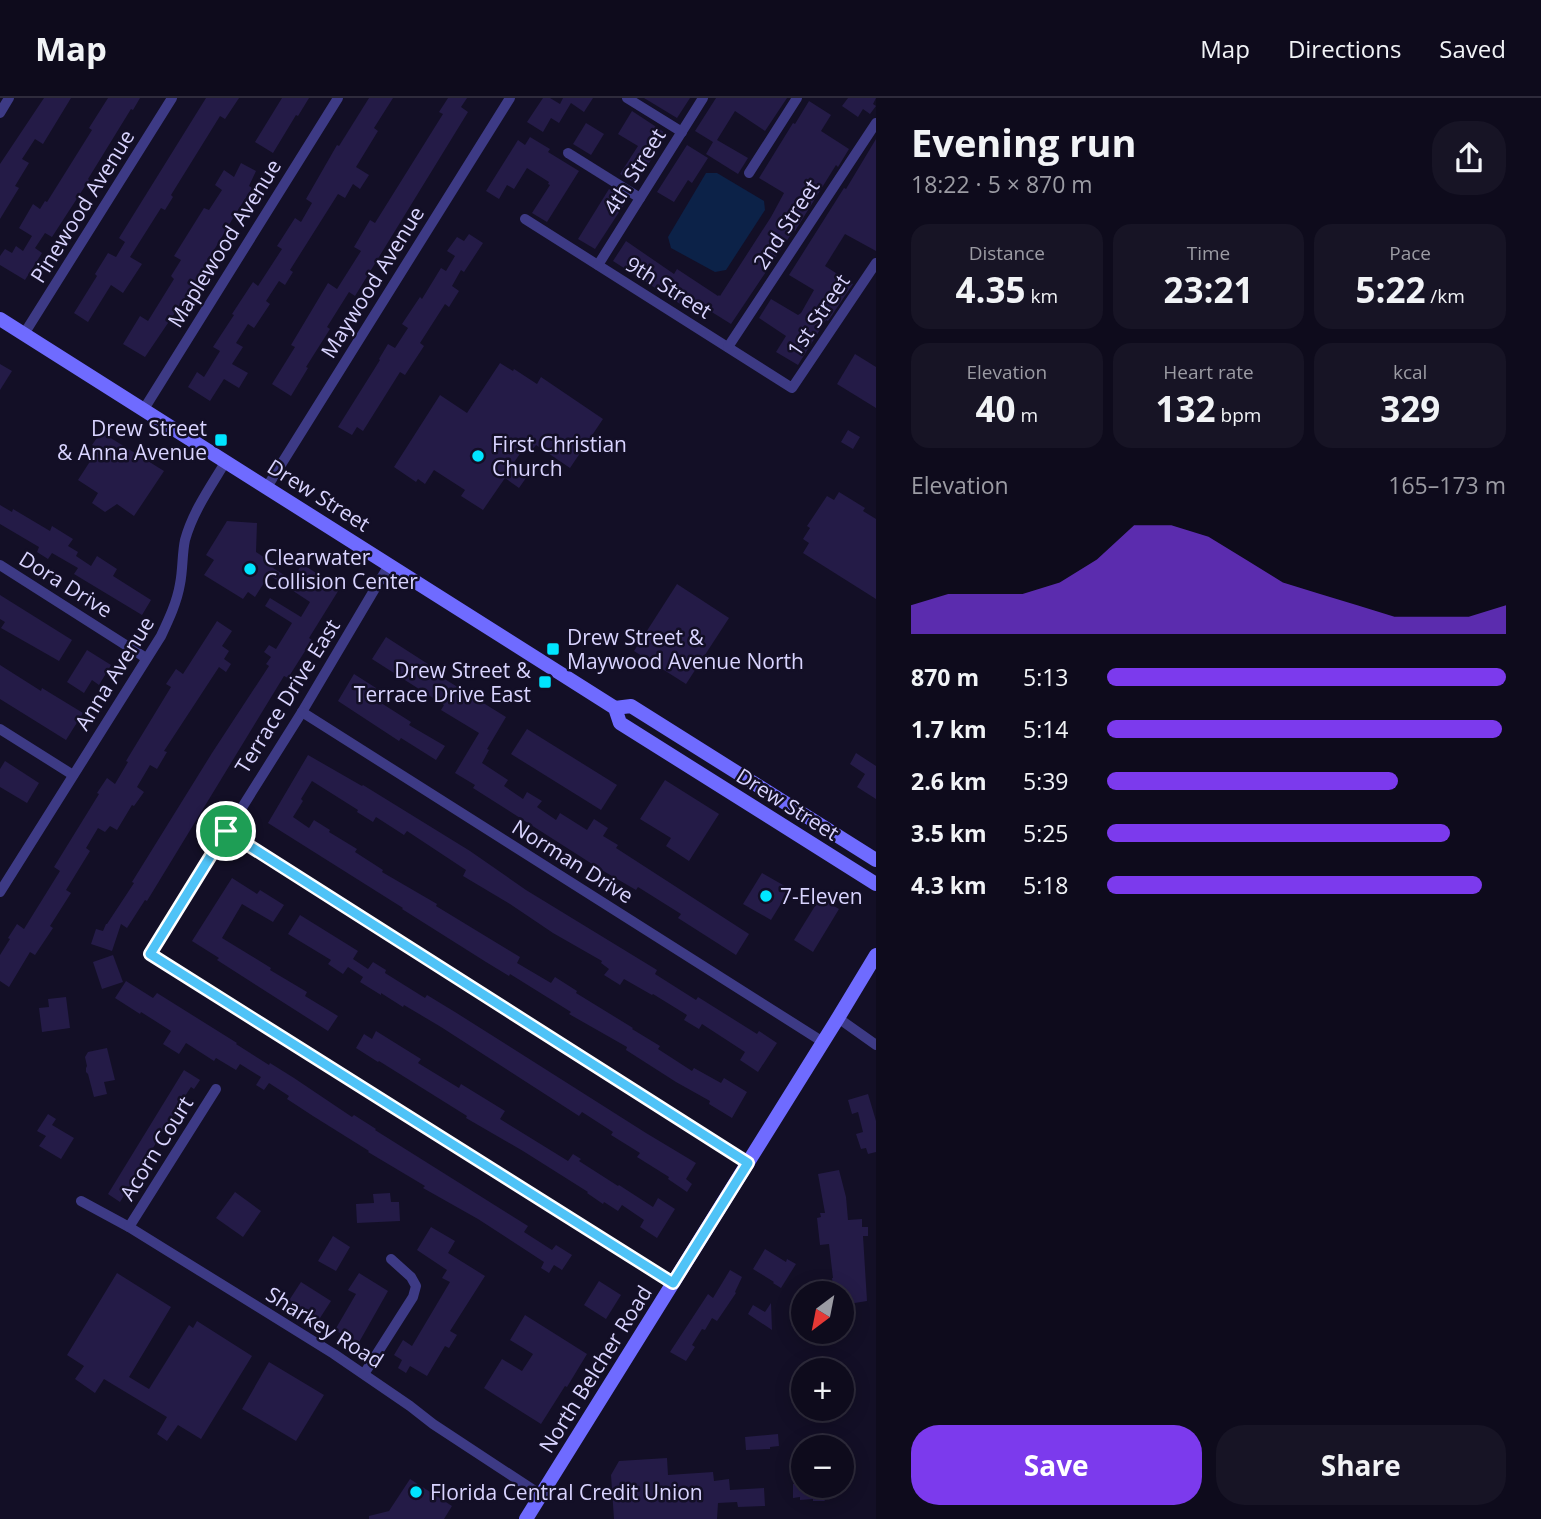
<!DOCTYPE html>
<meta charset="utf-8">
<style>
body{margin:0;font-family:"Open Sans",sans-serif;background:#171425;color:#f1f3f6;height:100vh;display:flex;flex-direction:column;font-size:26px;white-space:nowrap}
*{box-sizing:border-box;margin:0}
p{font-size:23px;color:#9b9ba3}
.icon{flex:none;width:38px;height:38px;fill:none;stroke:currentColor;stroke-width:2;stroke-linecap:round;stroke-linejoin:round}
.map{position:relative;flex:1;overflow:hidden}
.side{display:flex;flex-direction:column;background:#0e0b1c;width:665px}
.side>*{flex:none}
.needle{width:46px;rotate:212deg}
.fabs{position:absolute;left:791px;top:1183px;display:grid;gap:14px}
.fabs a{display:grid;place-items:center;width:63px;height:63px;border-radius:50%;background:#0e0b1c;box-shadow:0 4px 18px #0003,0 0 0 2px #2e2b3b;font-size:35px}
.pin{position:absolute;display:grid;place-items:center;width:60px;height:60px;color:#fff;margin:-30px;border:4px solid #fff;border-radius:50%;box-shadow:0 2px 7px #0007}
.round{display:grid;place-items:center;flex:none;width:74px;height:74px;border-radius:28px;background:#171425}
.headline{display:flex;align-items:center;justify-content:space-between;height:119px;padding:0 35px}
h1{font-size:38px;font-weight:700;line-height:52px}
.metrics{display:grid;grid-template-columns:repeat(3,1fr);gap:10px;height:119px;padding:7px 35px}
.metrics div{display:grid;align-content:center;border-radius:18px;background:#171425;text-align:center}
.metrics b{font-size:35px;font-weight:700}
.metrics small{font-size:19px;font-weight:400}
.metrics p{font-size:19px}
.chart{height:196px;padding:14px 35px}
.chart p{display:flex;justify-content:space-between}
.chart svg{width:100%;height:126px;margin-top:7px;fill:#7c3aed;opacity:.7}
.primary-button{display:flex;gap:14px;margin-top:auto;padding:14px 35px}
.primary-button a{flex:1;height:80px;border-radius:28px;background:#7c3aed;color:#fff;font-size:28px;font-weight:700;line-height:80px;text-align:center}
.primary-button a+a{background:#171425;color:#f1f3f6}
ul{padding:0 35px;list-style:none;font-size:23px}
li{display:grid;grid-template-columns:112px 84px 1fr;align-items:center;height:52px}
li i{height:18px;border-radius:9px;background:#7c3aed}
header{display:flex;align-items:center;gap:42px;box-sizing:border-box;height:98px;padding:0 35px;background:#0e0b1c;border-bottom:2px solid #2e2b3b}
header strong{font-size:33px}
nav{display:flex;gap:38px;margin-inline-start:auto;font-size:24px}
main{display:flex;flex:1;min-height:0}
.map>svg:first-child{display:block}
</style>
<header>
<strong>Map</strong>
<nav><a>Map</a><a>Directions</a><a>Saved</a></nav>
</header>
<main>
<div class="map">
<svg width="876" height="1421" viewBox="0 0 876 1421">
<rect width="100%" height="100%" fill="#130f26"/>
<!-- water -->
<polygon fill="#0c2248" points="706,75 717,75 764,103 765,112 726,172 715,174 671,150 668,139"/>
<!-- building -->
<g fill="#241b47">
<polygon points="44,0 71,0 43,46 35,41 22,61 29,65 15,88 19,90 0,121 0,66"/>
<polygon points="108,0 140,0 133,12 131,11 88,81 89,82 52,139 45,135 35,150 42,155 25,182 0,167 0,158 5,151 12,155 16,148 23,153 32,138 19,130 33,106 40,111 45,103 47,104 92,32 89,30"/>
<polygon points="206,0 239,0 225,21 220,18 171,97 173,99 165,112 161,110 130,159 142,166 123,195 111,187 88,224 74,215 97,178 95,176 108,155 116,159 125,144 119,140"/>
<polygon points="282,0 309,0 298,18 296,17 273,55 255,44"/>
<polygon points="369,0 393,0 374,30 378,33 356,69 369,77 360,91 353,86 345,100 338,96 290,172 293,174 285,187 279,183 266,203 270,206 254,230 248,226 236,245 243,249 232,266 248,275 239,290 224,281 210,303 188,289 197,274 204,279 220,253 213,249 234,217 232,216 253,184 258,188 282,151 277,148 295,120 301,124 312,105 306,101 337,47 339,48"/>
<polygon points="448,0 467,0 461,9 468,14 355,198 349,194 327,229 330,231 306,269 308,270 291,298 272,286 295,249 291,247 328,185 337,191 361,153 354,149 370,122 375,125 443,16 439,14"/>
<polygon points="543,0 550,0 560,6 563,0 593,0 584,14 571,5 559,25 551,20 543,34 527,24"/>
<polygon points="644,0 690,0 677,20"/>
<polygon points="716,0 787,0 765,33 735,13 717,42 748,60 738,76 706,56 713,44 695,33"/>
<polygon points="848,0 876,0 873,6 876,8 870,16 863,11 858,19 842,8"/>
<polygon points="809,3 831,17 821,33 849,51 838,69 836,67 795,133 794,132 731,226 707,211 702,220 613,163 626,143 674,176 677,171 718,198 719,197 720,198 771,119 784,95 759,80 793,25 795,26"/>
<polygon points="632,13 667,36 636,86 620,76 638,48 618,36"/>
<polygon points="586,25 604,36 591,57 573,46"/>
<polygon points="530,39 550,51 548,54 579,73 547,124 532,115 550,87 548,86 549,84 527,70 514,91 507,87 499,101 486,93 518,42 525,47"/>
<polygon points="876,41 876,153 845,136 825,168 853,186 828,223 826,222 798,267 776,254 786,238 759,220 771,201 798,217 801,215 814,192 789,177 844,90 846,91"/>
<polygon points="687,47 708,60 692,85 688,82 674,104 657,94"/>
<polygon points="241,65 256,73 249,88 252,90 233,120 191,191 145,259 123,246 140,218 148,223 174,181 171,178 181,162 174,158 204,110 209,112 222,92 215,87 224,72 234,79"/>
<polygon points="609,91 627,102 595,151 578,141"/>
<polygon points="469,136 483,145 464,174 461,172 452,188 459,193 449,209 445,206 420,245 424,248 405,277 400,274 363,333 357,329 352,337 338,329 380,262 379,261 388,246 395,250 408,230 402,226 420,199 422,201 441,170 446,173 455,158 447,153 457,139 464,143"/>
<polygon points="855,256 876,269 876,310 837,286"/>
<polygon points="500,265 513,273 514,271 537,286 541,279 603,321 570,370 536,347 531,354 524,350 510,370 526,380 519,390 505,380 483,412 461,398 465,392 434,372 425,386 418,381 416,384 394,369 440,297 467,315"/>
<polygon points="0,266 12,273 0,292"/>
<polygon points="848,332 860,339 853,351 841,344"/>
<polygon points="101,334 164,373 134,418 117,406 105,414 92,405 98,395 78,382 98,351 92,347"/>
<polygon points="839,394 865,410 863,413 876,421 876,501 803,455 809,445 803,441 810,430 807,428 827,398 834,402"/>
<polygon points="0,407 12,414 13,411 50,433 52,428 73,441 68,448 78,454 76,458 91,468 97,458 117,471 113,478 151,502 142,517 74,476 78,470 52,455 48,461 37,454 39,449 0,426"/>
<polygon points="227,423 257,425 256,454 276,467 273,470 292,482 302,466 340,490 309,540 312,542 288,580 284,578 147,803 145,802 127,830 121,826 112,853 91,846 96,831 103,833 106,826 107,826 134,785 132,784 212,655 269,568 266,566 271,559 264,554 269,547 276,551 292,525 265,508 270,500 301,519 310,504 269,477 255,499 248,494 243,501 204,477 214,462 206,457"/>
<polygon points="677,486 729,520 686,586 634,553"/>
<polygon points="0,497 72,542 59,563 1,530 5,524 0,521"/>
<polygon points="217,523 232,533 222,548 229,553 224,561 231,566 226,574 219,569 164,653 167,654 157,671 150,667 137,689 144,694 134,708 132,707 117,732 110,728 105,734 98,730 86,750 90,753 66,792 71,795 50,828 53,830 35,857 30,854 9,889 0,883 0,857 10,841 8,840 17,826 24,831 60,773 54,769 99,696 97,695 107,680 115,686 128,664 126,663 171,589 166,586 176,571 183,576"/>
<polygon points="386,539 445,577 443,580 506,619 487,651 489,652 482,665 508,682 504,688 523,701 527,694 542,703 537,709 556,722 560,715 587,732 594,721 608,730 603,738 618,747 616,750 749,836 736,857 678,820 681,816 638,789 636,792 600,771 473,690 475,687 455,675 479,635 441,612 444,607 372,561"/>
<polygon points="87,552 111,567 99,587 92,582 84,595 67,584"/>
<polygon points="0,567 41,593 42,590 83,615 66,642 0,601"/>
<polygon points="354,576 376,590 372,597 379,601 378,603 411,624 409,627 445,648 436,662 401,640 399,643 338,603"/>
<polygon points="527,631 617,687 601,712 511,656"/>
<polygon points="856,655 876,668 876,701 857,689 865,676 850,666"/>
<polygon points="308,657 362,688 363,687 470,753 526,792 657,872 655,876 696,902 698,899 757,936 759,933 777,945 758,974 740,962 745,954 702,926 699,931 684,922 687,917 653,896 652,897 624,881 620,887 604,877 609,871 601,865 602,863 553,835 510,806 463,778 466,772 407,733 404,737 376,719 373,724 357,714 358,712 312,683 301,701 303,703 293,719 309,730 314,722 330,732 329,734 357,751 355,754 383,772 382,774 437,806 436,808 520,859 517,865 551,885 555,879 577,893 576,895 633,930 632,931 660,948 658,951 692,973 694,970 721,985 724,980 747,994 732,1020 709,1006 710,1003 676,984 626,952 627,949 569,916 571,914 510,876 509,878 486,864 402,811 403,810 268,725"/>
<polygon points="5,663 39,685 27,705 0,689 0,671"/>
<polygon points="665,682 719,716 689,763 666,748 671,740 640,721"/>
<polygon points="762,775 790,791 771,822 743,806"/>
<polygon points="232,780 257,796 260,792 284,807 273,824 242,806 222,840 271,870 270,872 307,894 305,898 338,918 328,933 217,862 219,860 192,843"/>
<polygon points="820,800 839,811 813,854 794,842"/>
<polygon points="300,817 358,853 353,861 368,871 373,864 386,872 385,875 425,900 427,897 455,914 646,1035 696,1065 686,1081 692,1086 687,1094 668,1081 669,1079 637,1059 640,1055 611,1037 613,1034 582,1014 579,1018 441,929 404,907 403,909 381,895 381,897 360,884 363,879 348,869 343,876 328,866 331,862 288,836"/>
<polygon points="113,857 123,884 102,891 93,864"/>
<polygon points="126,883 153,900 157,895 237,945 236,946 269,967 270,965 294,980 352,1019 354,1017 376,1031 375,1032 528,1128 524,1134 552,1152 556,1147 572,1157 562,1172 554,1167 549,1175 541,1170 544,1164 478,1121 423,1090 425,1088 368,1054 369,1053 313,1018 287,1001 289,998 269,985 264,992 256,987 261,979 240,966 236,972 216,960 214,963 186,945 179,956 163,946 171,933 141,914 140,916 115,900"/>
<polygon points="66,899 70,930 42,934 39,910 49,909 48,901"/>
<polygon points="376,933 421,961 418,965 459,990 461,986 505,1013 500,1021 568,1063 573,1056 581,1061 579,1063 618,1088 619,1087 653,1109 658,1100 675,1111 657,1140 640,1129 644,1122 622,1107 618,1113 604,1104 603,1106 587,1095 588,1094 523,1053 466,1020 467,1018 379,963 378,964 356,950 364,936 372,941"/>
<polygon points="107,950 115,982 104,984 107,996 94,999 88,976 86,974 86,970 87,968 85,959 88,954"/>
<polygon points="184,972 200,982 194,991 191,989 181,1004 120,1104 108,1096"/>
<polygon points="868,996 876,1023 876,1054 868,1056 866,1050 861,1051 856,1036 863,1034 858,1014 852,1016 848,1002"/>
<polygon points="48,1016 56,1021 52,1027 74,1040 61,1061 39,1048 46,1038 37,1033"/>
<polygon points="839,1072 846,1099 848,1122 862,1121 862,1129 868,1129 868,1138 863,1138 867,1203 842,1207 842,1195 836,1195 835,1190 833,1190 832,1180 833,1180 829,1146 820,1147 817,1120 821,1119 820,1115 825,1115 818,1076"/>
<polygon points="235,1094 261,1113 243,1139 216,1120"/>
<polygon points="390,1095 391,1104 399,1104 400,1123 357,1125 356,1106 374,1105 373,1096"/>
<polygon points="431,1129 455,1143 448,1155 485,1178 450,1233 457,1237 449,1250 445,1248 427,1278 410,1268 406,1275 398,1270 402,1262 394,1257 403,1242 412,1248 450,1184 442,1180 447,1172 417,1152"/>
<polygon points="333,1138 350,1149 336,1173 318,1163"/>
<polygon points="765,1151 786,1164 787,1161 796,1166 781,1190 773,1185 774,1184 753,1171"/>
<polygon points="730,1172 742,1179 735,1194 736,1195 717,1223 712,1220 705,1232 702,1231 692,1247 695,1249 686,1263 670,1254 708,1196 713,1200"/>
<polygon points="117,1175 171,1209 129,1279 149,1291 189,1227 193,1230 197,1223 252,1258 201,1341 178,1327 167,1343 157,1336 167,1319 104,1281 95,1295 75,1281 84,1268 67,1257"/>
<polygon points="359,1175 388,1193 358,1246 335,1232 356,1196 348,1192"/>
<polygon points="599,1183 621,1197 606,1221 584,1207"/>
<polygon points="301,1184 331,1203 318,1223 288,1204"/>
<polygon points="771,1205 772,1232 748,1216 753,1207 765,1214"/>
<polygon points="525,1217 587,1256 567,1289 565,1288 541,1326 484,1290 502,1261 522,1273 533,1256 510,1242"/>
<polygon points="269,1264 324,1297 296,1343 242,1311"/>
<polygon points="778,1336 779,1348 770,1349 770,1351 746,1352 745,1339"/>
<polygon points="667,1360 668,1377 713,1374 714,1383 729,1381 730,1392 764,1390 765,1408 738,1409 737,1404 718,1405 717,1421 614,1421 611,1377 619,1363"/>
<polygon points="410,1381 452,1408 444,1421 369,1421 369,1418 389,1413"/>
<polygon points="803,1385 803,1388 832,1388 832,1400 824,1401 825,1403 813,1403 813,1401 800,1402 800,1399 793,1400 793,1386"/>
</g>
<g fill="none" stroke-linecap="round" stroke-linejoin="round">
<!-- street -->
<g stroke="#3d3a85" stroke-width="10">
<polyline points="627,0 682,34"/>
<polyline points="0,15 9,0"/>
<polyline points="568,55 640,100"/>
<polyline points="749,75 797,0"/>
<polyline points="525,121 792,290 876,165"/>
<polyline points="598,167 703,0"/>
<polyline points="24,236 172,0"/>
<polyline points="728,249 876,25"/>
<polyline points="144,311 338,0"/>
<polyline points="267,389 510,0"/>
<polyline points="0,467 146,560"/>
<polyline points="389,467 302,614 150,856 673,1185"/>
<polyline points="302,614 823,944"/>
<polyline points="0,631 73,677"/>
<polyline points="226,733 748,1065"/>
<path d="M0,794L161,538C169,521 177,504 180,486C183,471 182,456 185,442C193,413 211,388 226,363"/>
<polyline points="838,920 876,947"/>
<polyline points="81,1103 129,1129 334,1256 410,1308 433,1326 541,1397"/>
<polyline points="129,1129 216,991"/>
<polyline points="364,1276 413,1199 416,1188 411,1179 391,1161"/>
</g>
<!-- secondary -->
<g stroke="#6f6bff" stroke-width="14">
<polyline points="0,221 615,610 620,625 876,786"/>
<polyline points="615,610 631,608 876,762"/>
<polyline points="526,1421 838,920 876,857"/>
</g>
</g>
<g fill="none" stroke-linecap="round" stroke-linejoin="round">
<!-- route casing -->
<g stroke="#fff" stroke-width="14">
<polygon id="route" points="226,733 748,1065 673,1185 150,856"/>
</g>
<!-- route -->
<use href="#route" stroke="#4fc3f7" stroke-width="9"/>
</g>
<!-- markers -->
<g fill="#00e5ff" stroke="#130f26" stroke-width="2.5">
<rect x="214" y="335" width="14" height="14" rx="3.5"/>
<circle cx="478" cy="358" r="7"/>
<circle cx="250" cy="471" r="7"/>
<rect x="546" y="544" width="14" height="14" rx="3.5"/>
<rect x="538" y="577" width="14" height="14" rx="3.5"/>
<circle cx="766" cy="798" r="7"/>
<circle cx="416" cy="1394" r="7"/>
</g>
<g text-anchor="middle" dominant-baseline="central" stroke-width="5" stroke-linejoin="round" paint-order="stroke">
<!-- street labels -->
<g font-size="21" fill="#d9d4ff" stroke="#130f26">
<text transform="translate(634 73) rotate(-58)">4th Street</text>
<text transform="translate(82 108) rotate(-58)">Pinewood Avenue</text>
<text transform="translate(786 126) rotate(-57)">2nd Street</text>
<text transform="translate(224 145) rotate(-58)">Maplewood Avenue</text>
<text transform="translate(372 184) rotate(-58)">Maywood Avenue</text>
<text transform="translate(669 189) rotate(32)">9th Street</text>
<text transform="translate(818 217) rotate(-56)">1st Street</text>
<text transform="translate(319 397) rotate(32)">Drew Street</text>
<text transform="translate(66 486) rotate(32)">Dora Drive</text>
<text transform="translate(114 575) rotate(-58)">Anna Avenue</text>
<text transform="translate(287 598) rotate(-58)">Terrace Drive East</text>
<text transform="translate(788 706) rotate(32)">Drew Street</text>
<text transform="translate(573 763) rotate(32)">Norman Drive</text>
<text transform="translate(156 1050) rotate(-58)">Acorn Court</text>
<text transform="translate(325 1229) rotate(32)">Sharkey Road</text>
<text transform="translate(595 1271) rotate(-58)">North Belcher Road</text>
</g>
<!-- poi labels -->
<g font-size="21" fill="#d9d4ff" stroke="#130f26" text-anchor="start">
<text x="207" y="330" text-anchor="end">Drew Street<tspan x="207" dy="24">&amp; Anna Avenue</tspan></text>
<text x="492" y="346">First Christian<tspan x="492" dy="24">Church</tspan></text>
<text x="264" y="459">Clearwater<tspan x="264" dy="24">Collision Center</tspan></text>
<text x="567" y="539">Drew Street &amp;<tspan x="567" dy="24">Maywood Avenue North</tspan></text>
<text x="531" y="572" text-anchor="end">Drew Street &amp;<tspan x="531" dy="24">Terrace Drive East</tspan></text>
<text x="780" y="798">7-Eleven</text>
<text x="430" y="1394">Florida Central Credit Union</text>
</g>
</g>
</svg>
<div class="fabs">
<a><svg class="needle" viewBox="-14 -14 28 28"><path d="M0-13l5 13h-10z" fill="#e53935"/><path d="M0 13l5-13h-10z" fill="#9b9ba3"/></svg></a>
<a>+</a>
<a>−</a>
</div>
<div class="pin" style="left:226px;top:733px;background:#1e9e55"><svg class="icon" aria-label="arrive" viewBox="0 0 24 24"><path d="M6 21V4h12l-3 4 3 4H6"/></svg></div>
</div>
<section class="side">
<div class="headline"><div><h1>Evening run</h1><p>18:22 · 5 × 870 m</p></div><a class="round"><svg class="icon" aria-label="share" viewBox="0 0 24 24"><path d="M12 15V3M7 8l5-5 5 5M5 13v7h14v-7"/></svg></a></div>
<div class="metrics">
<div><p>Distance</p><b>4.35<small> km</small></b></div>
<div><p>Time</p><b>23:21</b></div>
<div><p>Pace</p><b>5:22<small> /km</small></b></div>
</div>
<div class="metrics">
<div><p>Elevation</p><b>40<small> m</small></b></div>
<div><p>Heart rate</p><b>132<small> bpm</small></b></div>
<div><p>kcal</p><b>329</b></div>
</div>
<div class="chart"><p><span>Elevation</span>165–173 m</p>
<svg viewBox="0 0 160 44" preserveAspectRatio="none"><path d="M0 44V34L10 30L20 30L30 30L40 26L50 18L60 6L70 6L80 10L90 18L100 26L110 30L120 34L130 38L140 38L150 38L160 34V44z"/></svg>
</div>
<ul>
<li><b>870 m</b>5:13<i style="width:100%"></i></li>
<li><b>1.7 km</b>5:14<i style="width:99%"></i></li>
<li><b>2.6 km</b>5:39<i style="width:73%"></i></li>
<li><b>3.5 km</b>5:25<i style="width:86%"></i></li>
<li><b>4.3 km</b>5:18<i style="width:94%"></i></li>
</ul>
<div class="primary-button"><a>Save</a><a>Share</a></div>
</section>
</main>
